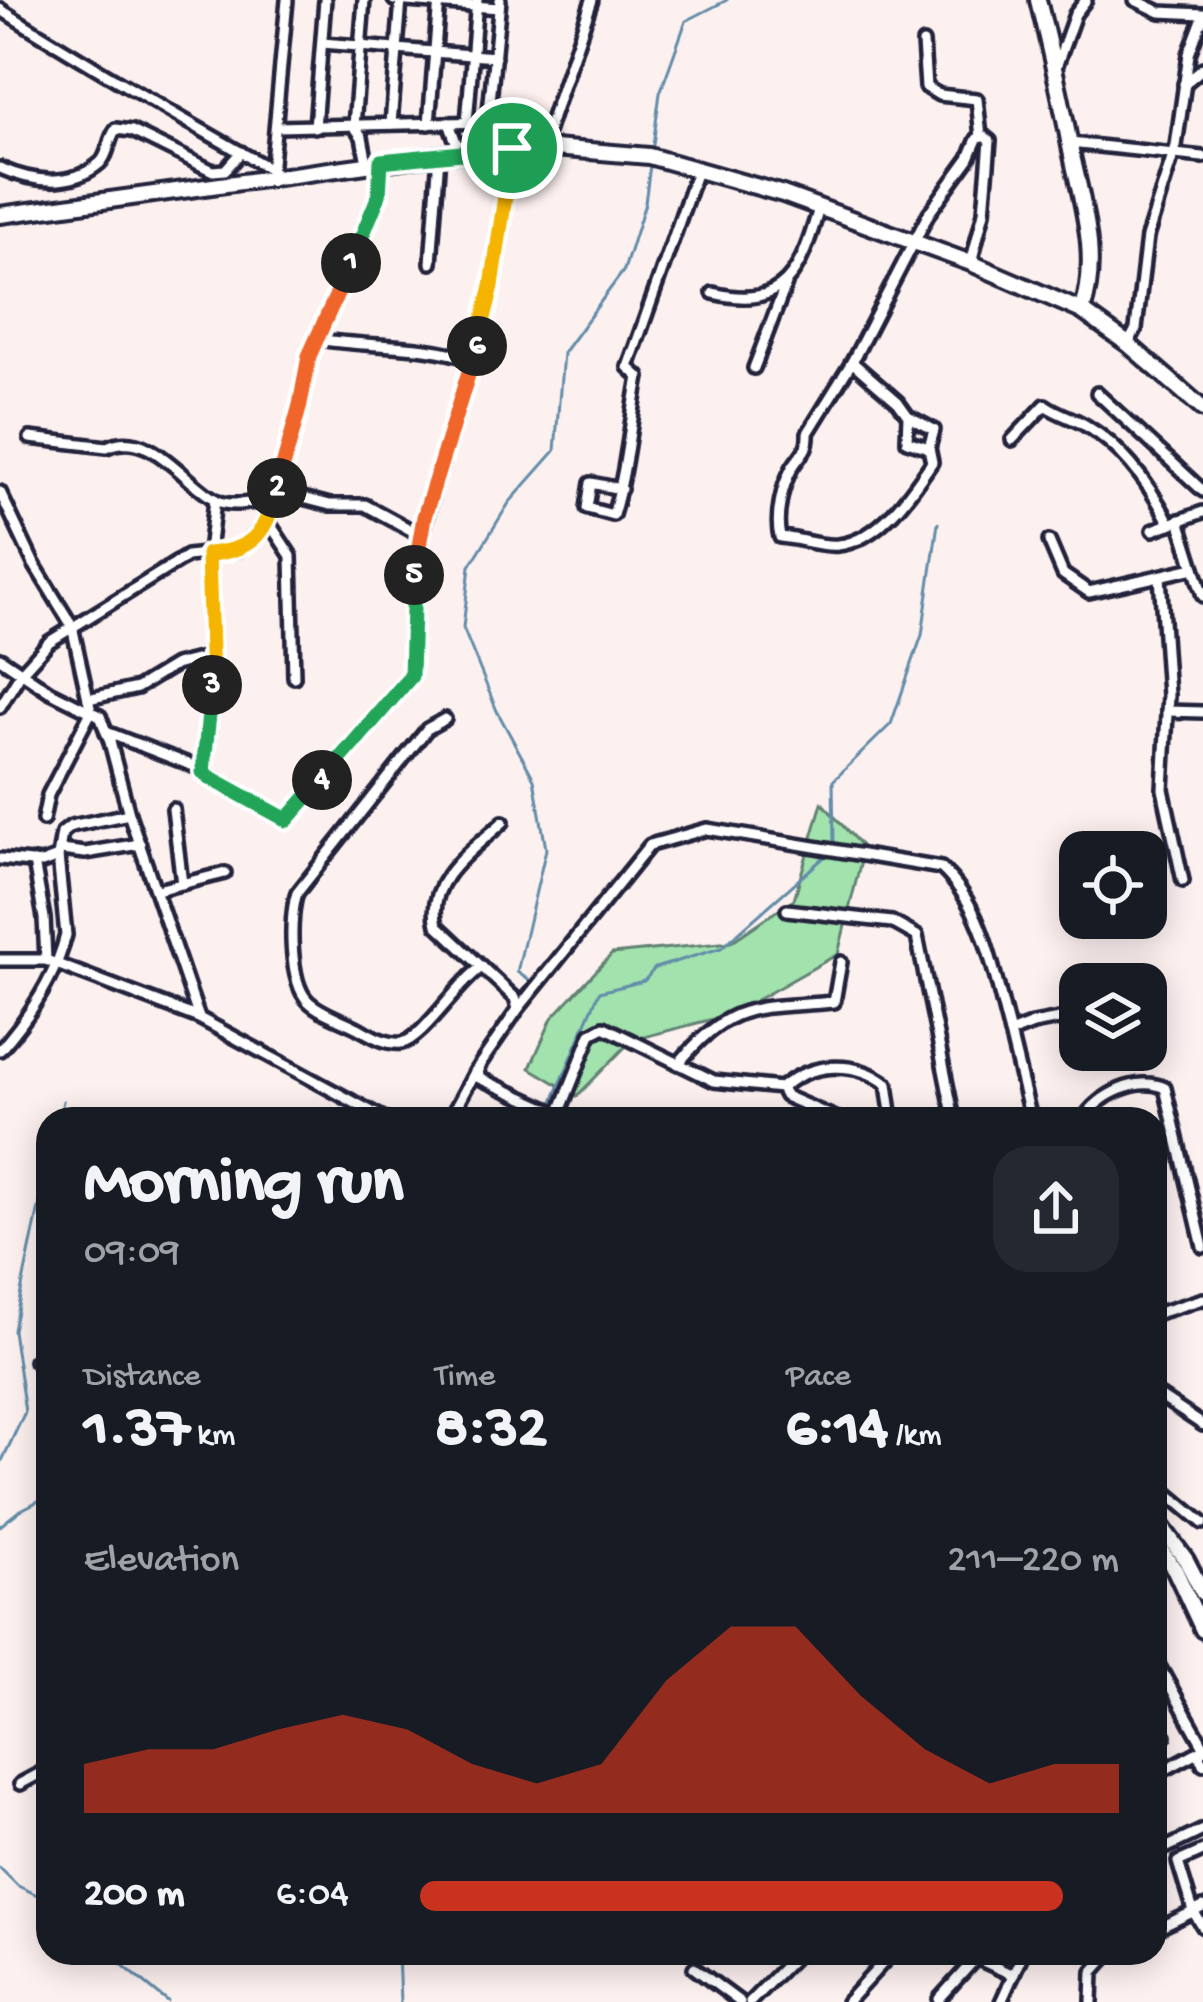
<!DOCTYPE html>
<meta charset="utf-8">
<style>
body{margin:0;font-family:"Gochi Hand",sans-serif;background:#242831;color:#f1f3f6;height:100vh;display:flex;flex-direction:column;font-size:45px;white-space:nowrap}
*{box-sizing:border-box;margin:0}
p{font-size:39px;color:#9ea1a6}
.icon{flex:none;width:66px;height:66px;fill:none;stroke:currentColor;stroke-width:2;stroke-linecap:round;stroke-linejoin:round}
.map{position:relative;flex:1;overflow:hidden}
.sheet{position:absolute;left:36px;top:1107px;width:1131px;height:858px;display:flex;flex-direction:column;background:#171b24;border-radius:36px;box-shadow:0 6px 30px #0003}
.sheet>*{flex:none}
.tools{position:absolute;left:1059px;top:831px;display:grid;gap:24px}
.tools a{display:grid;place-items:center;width:108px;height:108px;border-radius:24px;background:#171b24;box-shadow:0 6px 30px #0003;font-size:60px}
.pin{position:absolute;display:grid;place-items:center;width:102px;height:102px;color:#fff;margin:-51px;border:6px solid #fff;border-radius:50%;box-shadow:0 3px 12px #0007}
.km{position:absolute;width:60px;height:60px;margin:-30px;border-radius:50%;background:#222;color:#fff;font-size:33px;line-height:60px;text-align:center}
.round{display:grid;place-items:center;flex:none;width:126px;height:126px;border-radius:36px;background:#242831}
.headline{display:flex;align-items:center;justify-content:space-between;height:204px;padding:0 48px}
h1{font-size:66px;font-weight:700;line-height:90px}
.figures{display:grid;grid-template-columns:repeat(3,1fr);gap:18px;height:204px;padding:12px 48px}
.figures div{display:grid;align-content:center}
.figures b{font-size:60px;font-weight:700}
.figures small{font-size:33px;font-weight:400}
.figures p{font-size:33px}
.chart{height:336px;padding:24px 48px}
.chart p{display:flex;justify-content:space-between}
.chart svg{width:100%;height:216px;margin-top:12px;fill:#c8321e;opacity:.7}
ul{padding:0 48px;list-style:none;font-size:39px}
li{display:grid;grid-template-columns:192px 144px 1fr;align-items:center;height:90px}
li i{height:30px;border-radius:15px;background:#c8321e}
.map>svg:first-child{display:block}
</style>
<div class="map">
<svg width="1203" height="2002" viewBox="0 0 1203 2002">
<rect width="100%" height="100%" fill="#fdf1f0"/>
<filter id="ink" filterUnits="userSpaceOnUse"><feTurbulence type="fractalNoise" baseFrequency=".00833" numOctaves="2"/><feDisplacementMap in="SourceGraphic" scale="24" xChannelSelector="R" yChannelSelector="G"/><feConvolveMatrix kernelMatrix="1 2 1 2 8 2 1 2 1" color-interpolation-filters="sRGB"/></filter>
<g filter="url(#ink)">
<!-- green -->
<polygon fill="#a2e3ad" stroke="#628274" stroke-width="3" points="822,803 864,849 838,954 732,1014 632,1040 577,1096 530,1068 552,1018 612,954 731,942 794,899"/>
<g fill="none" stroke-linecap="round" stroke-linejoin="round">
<!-- stream -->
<g stroke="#648ca9" stroke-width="3">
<polyline points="653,145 660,93 686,21 727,0"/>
<polyline points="834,844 833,781 891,724 922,635 938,523"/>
<polyline points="530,981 517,972 546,849 534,779 497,711 463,628 470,566 509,503 555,451 563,353 624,270 645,203 650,165"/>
<polyline points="553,1101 599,992 644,981 655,968 721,948 830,852"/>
<polyline points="59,1119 63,1101"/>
<polyline points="542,1119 546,1113"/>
<polyline points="0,1465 25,1412 13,1330 48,1165"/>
<polyline points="0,1526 19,1511 48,1496"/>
<polyline points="0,1868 18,1886 48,1900"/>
<polyline points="108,1953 168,2002"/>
<polyline points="398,1953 400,2002"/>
</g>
<!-- street casing -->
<g stroke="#22223b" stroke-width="18">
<g id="street">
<polyline points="364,0 354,126 362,137 367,163"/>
<polyline points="394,0 499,8"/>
<polyline points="1135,0 1160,12 1203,14"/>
<path d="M0,9C89,66 180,118 272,170"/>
<polyline points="322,43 495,57"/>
<polyline points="923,43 926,87 939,95 977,99 981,137"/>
<polyline points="1055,70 1075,14 1086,0"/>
<polyline points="1184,84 1203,68"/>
<polyline points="488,122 503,132 548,128"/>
<polyline points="449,123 460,153"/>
<polyline points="467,123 477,0"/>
<polyline points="391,124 401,0"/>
<polyline points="429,124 439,0"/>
<polyline points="276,127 488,122 500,0"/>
<polyline points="315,127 325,0"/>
<polyline points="1070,143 1203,157"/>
<polyline points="542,147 592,0"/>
<path d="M0,168C32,182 71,188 100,163C109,155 108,139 116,129L132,131L213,171L225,170L241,152"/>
<polyline points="271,174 287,0"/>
<polyline points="431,263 439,155"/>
<path d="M713,293C786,311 801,270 819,208"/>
<path d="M318,339C370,348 422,342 473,360"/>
<polyline points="1128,344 1136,329 1147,237 1176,146 1189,54 1203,17"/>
<polyline points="852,362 898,402 908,416 907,441 929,448 934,430 908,416"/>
<polyline points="754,368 786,284"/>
<polyline points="1097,393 1203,491"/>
<path d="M30,438L107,447C151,426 185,485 218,501C232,508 259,501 274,499"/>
<path d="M1012,440L1045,405C1059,415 1075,418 1088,427C1125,449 1151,487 1170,524"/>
<path d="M929,448L932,462C912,492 879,541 838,545C821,547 798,538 780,537C775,517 782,486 792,468C800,454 809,451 808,433L852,362L929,213L969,158L977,139L984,136L990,141L984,212L971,263"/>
<path d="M621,489L591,483L587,508L613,515C627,469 630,423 639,377L628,367L698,168"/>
<polyline points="276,491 330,505 365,505 420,535"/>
<polyline points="0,492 34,564 72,626 91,712 100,716 110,742 129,814 199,1018"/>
<polyline points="1179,520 1203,596"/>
<polyline points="268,521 291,556 294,677"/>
<polyline points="1153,530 1203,512"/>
<polyline points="1049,541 1063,574 1089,592 1194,568"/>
<polyline points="1160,576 1168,695 1163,789 1183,881"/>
<polyline points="0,658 49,691 91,712 48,795 43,820"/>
<polyline points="88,699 137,688 175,665 211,656"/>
<polyline points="0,707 21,673 49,642 187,556 239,550 268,521 300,405 309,356 379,195 381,161"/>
<polyline points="1167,711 1203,712"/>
<path d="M445,719L427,729L297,893C289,916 289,982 308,1001C320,1013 343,1020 358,1028C371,1035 386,1045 402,1043C423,1039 458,982 482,967"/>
<polyline points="106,732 196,767 287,821 411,676 417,551 492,286 512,148"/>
<polyline points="203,772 212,704 208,561 215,500"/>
<polyline points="173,809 182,884"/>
<path d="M503,822C474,849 425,880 437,925L515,998L518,1009L478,1067L479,1078L570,1119"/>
<polyline points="61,850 85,853 140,844"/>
<polyline points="0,859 42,863 58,857"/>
<polyline points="34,862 44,918 46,960 199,1018 385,1119"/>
<polyline points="157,890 225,873"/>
<polyline points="787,910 892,922 917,936 954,1119"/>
<polyline points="0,960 46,960"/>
<path d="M518,1009L650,845L707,829L941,868C986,909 994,977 1010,1033"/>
<path d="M0,1050C29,1017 55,978 66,935L58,857L62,833L71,826L129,814"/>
<path d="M678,1064C732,999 756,1009 834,1002L841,962"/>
<polyline points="559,1114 591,1034 604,1027 714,1081 781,1088"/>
<polyline points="450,1118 476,1070"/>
<path d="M838,1119L785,1096L781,1088C812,1062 855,1060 887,1084L892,1119"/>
<polyline points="1031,1119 1010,1033 1033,1024 1080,1015"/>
<path d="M1084,1119C1097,1095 1139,1075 1165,1088L1203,1247"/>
<polyline points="1155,1314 1203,1299"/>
<polyline points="35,1361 48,1370"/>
<polyline points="1155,1393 1203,1425"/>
<polyline points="1155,1483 1203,1523"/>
<polyline points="1155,1659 1203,1745"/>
<polyline points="1155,1728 1165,1736"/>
<polyline points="1203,1750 1198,1752 1203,1764"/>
<polyline points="1155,1775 1198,1752"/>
<polyline points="20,1784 48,1769"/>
<polyline points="1203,1851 1178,1862 1193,1911 1203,1927"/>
<polyline points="1155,1853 1203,1830"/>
<polyline points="1155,1930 1203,1907"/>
<polyline points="553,1957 564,1953"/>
<polyline points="694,1968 740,2002"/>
<polyline points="939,1999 976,1958 1013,1975"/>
<polyline points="750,2002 798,1953"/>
<polyline points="847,2002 892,1953"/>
<polyline points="1001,2002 1023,1953"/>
<polyline points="1092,2002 1093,1972 1110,1953"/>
</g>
</g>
<!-- secondary casing -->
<g stroke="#22223b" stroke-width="22">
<g id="secondary">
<path d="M1038,0C1050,49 1061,97 1070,146C1081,201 1101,256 1082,311"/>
<polyline points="0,215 439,155 542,147 649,156 783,194 971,263 1082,311 1128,344 1203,409"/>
<polyline points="1155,1518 1186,1560 1203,1593"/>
<polyline points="1155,1542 1175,1570 1203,1630"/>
</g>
</g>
<!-- street -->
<use href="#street" stroke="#fff" stroke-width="9"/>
<!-- secondary -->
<use href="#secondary" stroke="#fff" stroke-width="14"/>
</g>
</g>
<g fill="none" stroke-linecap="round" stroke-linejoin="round" filter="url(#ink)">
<!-- split-1 casing -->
<g stroke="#fff" stroke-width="24">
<polyline id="split-1" points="351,263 379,195 381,161 512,148"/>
</g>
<!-- split-2 casing -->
<g stroke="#fff" stroke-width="24">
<polyline id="split-2" points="277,488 300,405 309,356 351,263"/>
</g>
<!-- split-3 casing -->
<g stroke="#fff" stroke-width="24">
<path id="split-3" d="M212,685L208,554C255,551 267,530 277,488"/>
</g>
<!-- split-4 casing -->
<g stroke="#fff" stroke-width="24">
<polyline id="split-4" points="212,685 203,772 209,777 287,820 322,780"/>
</g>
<!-- split-5 casing -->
<g stroke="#fff" stroke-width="24">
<polyline id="split-5" points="322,780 411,676 414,575"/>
</g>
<!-- split-6 casing -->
<g stroke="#fff" stroke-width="24">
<polyline id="split-6" points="414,575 424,517 477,346"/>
</g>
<!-- split-7 casing -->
<g stroke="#fff" stroke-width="24">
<polyline id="split-7" points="477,346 492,286 512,148"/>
</g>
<!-- split-1 -->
<use href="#split-1" stroke="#22a559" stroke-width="15"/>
<!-- split-2 -->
<use href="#split-2" stroke="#f0652b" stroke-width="15"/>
<!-- split-3 -->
<use href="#split-3" stroke="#f5b400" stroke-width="15"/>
<!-- split-4 -->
<use href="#split-4" stroke="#22a559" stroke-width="15"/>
<!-- split-5 -->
<use href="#split-5" stroke="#22a559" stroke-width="15"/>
<!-- split-6 -->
<use href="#split-6" stroke="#f0652b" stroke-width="15"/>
<!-- split-7 -->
<use href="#split-7" stroke="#f5b400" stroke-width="15"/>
</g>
</svg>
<div class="tools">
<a><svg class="icon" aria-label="locate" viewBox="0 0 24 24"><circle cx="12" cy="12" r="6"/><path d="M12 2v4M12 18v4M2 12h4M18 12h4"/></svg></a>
<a><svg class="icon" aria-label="layers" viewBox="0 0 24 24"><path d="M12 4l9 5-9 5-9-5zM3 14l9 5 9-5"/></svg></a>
</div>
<div class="pin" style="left:512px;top:148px;background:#1e9e55"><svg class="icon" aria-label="arrive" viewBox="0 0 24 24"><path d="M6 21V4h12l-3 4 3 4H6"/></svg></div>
<b class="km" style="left:351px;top:263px">1</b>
<b class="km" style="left:277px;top:488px">2</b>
<b class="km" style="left:212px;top:685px">3</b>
<b class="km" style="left:322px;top:780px">4</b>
<b class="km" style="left:414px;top:575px">5</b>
<b class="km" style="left:477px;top:346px">6</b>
<section class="sheet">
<div class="headline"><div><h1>Morning run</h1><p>09:09</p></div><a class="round"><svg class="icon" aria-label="share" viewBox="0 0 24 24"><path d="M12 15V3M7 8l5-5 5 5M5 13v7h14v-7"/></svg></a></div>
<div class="figures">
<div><p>Distance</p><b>1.37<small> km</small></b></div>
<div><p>Time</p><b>8:32</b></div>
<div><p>Pace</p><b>6:14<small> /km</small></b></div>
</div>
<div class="chart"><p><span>Elevation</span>211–220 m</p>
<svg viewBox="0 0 160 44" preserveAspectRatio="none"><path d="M0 44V34L10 31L20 31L30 27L40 24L50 27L60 34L70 38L80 34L90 17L100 6L110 6L120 20L130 31L140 38L150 34L160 34V44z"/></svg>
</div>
<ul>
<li><b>200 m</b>6:04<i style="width:92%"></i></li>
</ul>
</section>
</div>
